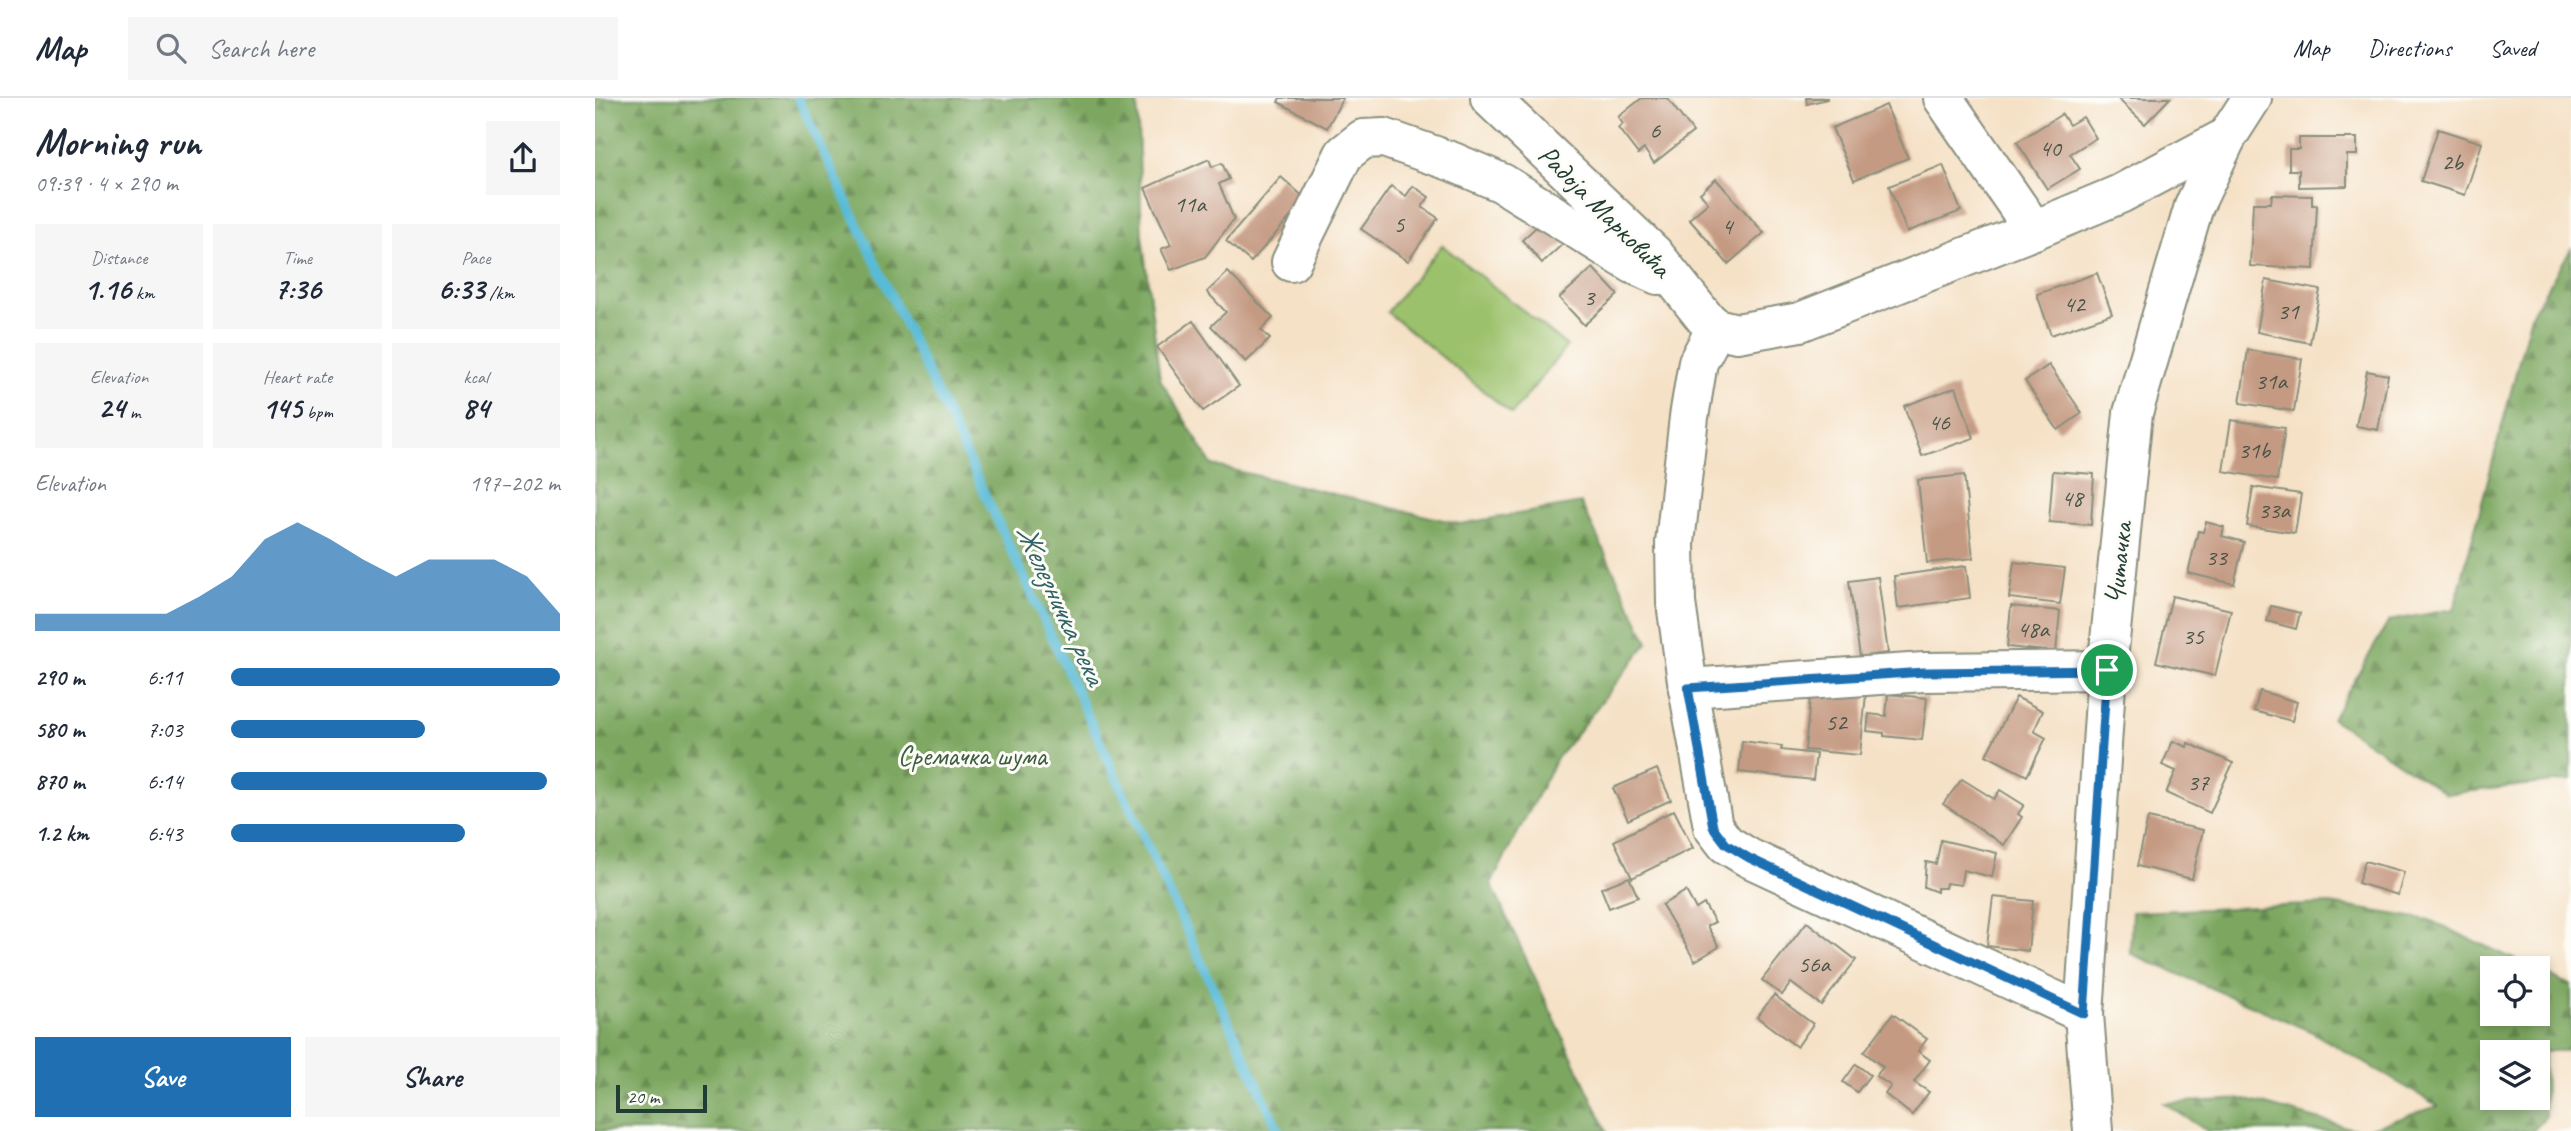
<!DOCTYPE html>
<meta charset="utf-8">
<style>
body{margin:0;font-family:Caveat,sans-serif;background:#f6f6f7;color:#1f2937;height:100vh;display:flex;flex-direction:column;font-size:26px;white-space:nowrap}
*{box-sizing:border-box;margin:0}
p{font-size:23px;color:#747a83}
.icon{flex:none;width:38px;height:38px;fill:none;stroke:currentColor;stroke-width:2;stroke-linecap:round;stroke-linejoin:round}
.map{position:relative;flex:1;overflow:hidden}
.panel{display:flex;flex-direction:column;background:#fff;width:595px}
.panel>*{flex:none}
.tools{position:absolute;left:1885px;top:858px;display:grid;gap:14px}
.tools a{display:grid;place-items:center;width:70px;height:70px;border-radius:0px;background:#fff;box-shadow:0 4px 10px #0003;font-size:35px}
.scale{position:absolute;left:21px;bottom:18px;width:91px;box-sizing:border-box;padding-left:7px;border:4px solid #1f3d34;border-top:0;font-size:19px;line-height:24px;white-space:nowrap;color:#1f3d34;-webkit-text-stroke:5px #fdfcf7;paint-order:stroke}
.pin{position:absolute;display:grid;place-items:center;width:60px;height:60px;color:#fff;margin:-30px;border:4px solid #fff;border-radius:50%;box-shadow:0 2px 7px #0007}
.round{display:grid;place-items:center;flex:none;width:74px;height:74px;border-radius:0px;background:#f6f6f7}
.overview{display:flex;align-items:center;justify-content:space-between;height:119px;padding:0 35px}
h1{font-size:38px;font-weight:700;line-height:52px}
.figures{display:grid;grid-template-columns:repeat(3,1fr);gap:10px;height:119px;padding:7px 35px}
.figures div{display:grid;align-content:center;border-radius:0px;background:#f6f6f7;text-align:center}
.figures b{font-size:30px;font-weight:700}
.figures small{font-size:19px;font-weight:400}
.figures p{font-size:19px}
.chart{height:196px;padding:14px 35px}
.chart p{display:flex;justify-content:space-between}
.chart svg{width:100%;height:126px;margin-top:7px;fill:#1f6fb2;opacity:.7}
.cta{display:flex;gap:14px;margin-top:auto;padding:14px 35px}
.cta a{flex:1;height:80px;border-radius:0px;background:#1f6fb2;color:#fff;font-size:28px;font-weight:700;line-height:80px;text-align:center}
.cta a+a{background:#f6f6f7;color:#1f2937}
ul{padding:0 35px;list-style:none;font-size:23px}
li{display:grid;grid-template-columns:112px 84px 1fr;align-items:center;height:52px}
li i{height:18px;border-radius:9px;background:#1f6fb2}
header{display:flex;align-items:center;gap:42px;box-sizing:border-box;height:98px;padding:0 35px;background:#fff;border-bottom:2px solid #e0e1e3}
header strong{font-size:33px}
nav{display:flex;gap:38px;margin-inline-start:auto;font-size:24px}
.search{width:490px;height:63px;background:#f6f6f7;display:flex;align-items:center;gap:18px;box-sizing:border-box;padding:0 24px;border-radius:0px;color:#747a83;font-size:26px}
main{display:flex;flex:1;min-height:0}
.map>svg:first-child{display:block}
</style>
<header>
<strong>Map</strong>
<div class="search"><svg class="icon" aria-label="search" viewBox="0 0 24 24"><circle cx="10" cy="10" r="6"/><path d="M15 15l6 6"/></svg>Search here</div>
<nav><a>Map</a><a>Directions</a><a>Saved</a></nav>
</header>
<main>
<section class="panel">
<div class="overview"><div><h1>Morning run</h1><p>09:39 · 4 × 290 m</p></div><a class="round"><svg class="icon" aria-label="share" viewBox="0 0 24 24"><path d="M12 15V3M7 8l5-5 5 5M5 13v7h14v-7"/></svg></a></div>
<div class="figures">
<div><p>Distance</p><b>1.16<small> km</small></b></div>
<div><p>Time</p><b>7:36</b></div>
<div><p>Pace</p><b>6:33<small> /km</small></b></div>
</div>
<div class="figures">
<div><p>Elevation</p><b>24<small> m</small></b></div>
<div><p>Heart rate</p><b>145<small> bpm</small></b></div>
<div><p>kcal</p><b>84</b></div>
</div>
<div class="chart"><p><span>Elevation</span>197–202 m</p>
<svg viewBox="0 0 160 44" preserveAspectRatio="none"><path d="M0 44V38L10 38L20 38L30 38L40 38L50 32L60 25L70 12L80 6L90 12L100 19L110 25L120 19L130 19L140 19L150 25L160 38V44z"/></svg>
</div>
<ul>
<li><b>290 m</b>6:11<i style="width:100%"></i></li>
<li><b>580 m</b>7:03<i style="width:59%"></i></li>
<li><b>870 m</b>6:14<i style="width:96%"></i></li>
<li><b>1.2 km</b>6:43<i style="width:71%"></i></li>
</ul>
<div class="cta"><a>Save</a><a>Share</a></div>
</section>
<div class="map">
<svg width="1976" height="1033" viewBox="0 0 1976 1033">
<defs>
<pattern id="forest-firs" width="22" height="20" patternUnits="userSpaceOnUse" patternTransform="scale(1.75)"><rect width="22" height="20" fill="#7da760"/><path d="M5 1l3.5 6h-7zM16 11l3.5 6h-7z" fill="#668950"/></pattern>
</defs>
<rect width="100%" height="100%" fill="#fdfcf7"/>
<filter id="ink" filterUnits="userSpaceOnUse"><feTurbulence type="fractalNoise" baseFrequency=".0143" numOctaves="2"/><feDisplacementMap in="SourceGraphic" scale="14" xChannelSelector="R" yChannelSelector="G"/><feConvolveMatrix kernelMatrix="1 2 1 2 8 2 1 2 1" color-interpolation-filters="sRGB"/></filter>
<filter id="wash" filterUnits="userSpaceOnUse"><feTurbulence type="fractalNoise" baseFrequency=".00686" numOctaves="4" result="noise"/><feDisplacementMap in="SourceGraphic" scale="28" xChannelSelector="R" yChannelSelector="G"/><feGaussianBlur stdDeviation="1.57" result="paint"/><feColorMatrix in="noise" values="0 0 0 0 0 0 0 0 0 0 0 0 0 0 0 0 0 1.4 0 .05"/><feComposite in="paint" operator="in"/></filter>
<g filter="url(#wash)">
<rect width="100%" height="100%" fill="#f5e1c6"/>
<!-- forest -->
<g fill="url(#forest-firs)" stroke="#4e724a" stroke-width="2" fill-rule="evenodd">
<polygon points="0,0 542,0 547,136 565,281 617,367 865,426 986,405 1053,544 960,663 896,786 1012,1033 0,1033"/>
<polygon points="1976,151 1976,682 1851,696 1737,621 1794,523 1859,511 1936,217"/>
<path d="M1735,806L1834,822L1938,870H1897V915H1942L1943,872L1976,887V953H1949L1950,1019L1938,1033H1612L1569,1005L1649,1001L1766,1033L1843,1008L1715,933L1535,855L1537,814ZM1897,954H1942V999H1897Z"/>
</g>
<!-- pitch -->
<polygon fill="#9cc16c" stroke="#5e7f50" stroke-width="2" points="847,147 972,248 917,316 792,214"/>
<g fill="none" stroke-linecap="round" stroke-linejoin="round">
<!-- stream -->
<polyline stroke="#59bbd7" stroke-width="9" points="203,0 436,494 684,1033"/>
</g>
<g id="blocks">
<!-- building -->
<g fill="#c59a82">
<polygon points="685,0 748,0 732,30 683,4"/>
<polygon points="1047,0 1072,0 1098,34 1059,65 1049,51 1043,56 1023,30 1028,26 1023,19"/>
<polygon points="1211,0 1232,0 1232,1 1212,6"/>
<polygon points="1522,0 1575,0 1550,26"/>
<polygon points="1291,7 1313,60 1259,82 1237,30"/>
<polygon points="1467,16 1474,27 1488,19 1501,40 1475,56 1485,71 1452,91 1422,44"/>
<polygon points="1843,31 1887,45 1870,97 1826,83"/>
<polygon points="1704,40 1762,40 1762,57 1752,57 1752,88 1704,89 1704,72 1694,72 1694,51 1704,51"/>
<polygon points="614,61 617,69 627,65 634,81 624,86 639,121 610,159 576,172 566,151 576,147 550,90"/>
<polygon points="1348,67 1366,113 1312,134 1294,88"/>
<polygon points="686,79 711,101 656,164 631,143"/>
<polygon points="1121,81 1169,135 1133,166 1094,121 1113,105 1105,95"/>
<polygon points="796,88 811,98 818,88 834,99 827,109 843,120 813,163 766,131"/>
<polygon points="1677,97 1717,98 1717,107 1722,107 1719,171 1655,168 1658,105 1676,105"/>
<polygon points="951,120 971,143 947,165 927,142"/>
<polygon points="998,170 1023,197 989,227 964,200"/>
<polygon points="633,174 678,220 666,232 675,241 651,264 616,228 631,214 612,194"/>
<polygon points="1502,175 1517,216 1456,237 1442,196"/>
<polygon points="1671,182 1725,192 1715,245 1662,234"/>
<polygon points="598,223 644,288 608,313 562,249"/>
<polygon points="1653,252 1707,261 1699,313 1645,305"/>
<polygon points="1454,267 1487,315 1463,332 1430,283"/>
<polygon points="1772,273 1793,277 1783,332 1761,328"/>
<polygon points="1361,289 1379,340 1327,358 1309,308"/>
<polygon points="1636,322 1690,330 1682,382 1628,373"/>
<polygon points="1458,373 1499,376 1496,427 1454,424"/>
<polygon points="1369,377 1378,460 1332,465 1323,382"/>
<polygon points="1658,389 1706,396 1700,435 1652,428"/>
<polygon points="1611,424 1629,429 1627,438 1649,444 1639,486 1593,475 1603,433 1608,434"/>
<polygon points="1419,464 1470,470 1465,506 1414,500"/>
<polygon points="1371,468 1375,500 1303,510 1299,478"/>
<polygon points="1283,479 1293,555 1265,559 1254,483"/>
<polygon points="1577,498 1636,512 1620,578 1561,564"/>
<polygon points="1416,508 1465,513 1461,554 1412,549"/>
<polygon points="1676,508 1705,515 1701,531 1672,523"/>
<polygon points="1216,591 1271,596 1265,657 1210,652"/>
<polygon points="1665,593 1702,604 1697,623 1659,613"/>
<polygon points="1293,596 1332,600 1327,642 1289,638 1289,635 1272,633 1274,616 1291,618"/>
<polygon points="1421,599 1448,613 1439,633 1451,640 1432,678 1391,657"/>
<polygon points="1147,643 1187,648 1186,652 1221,656 1218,682 1144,674"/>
<polygon points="1578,643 1592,649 1593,645 1638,665 1615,715 1571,695 1581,673 1567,667"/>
<polygon points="1062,671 1076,702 1033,722 1018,690"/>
<polygon points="1367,681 1399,701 1405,692 1429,707 1423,716 1427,719 1409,747 1348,706"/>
<polygon points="1079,712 1098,750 1037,780 1019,743"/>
<polygon points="1553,720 1608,732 1597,781 1542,768"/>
<polygon points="1346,742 1402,755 1397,779 1368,772 1366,787 1351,785 1350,790 1342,790 1342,794 1329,789 1331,764 1341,766"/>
<polygon points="1770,763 1809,774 1803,797 1763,785"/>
<polygon points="1034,779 1043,799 1014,810 1006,790"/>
<polygon points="1091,793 1101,811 1109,806 1120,824 1112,828 1124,849 1100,863 1067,807"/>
<polygon points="1398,799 1438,803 1433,853 1392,848"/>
<polygon points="1212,824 1261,862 1226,907 1196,885 1187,897 1167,882"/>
<polygon points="1179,897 1218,926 1202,949 1162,919"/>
<polygon points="1298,916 1332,941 1323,953 1335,962 1319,984 1334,994 1317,1017 1290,996 1296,988 1281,978 1288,969 1269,954"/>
<polygon points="1261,966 1275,977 1262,994 1248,984"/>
</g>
</g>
</g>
<g filter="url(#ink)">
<use href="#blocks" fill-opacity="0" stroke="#8a8f7d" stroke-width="2"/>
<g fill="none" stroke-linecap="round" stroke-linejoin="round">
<!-- minor casing -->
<g stroke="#8a8f7d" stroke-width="42">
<g id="minor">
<polyline points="895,0 1059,156 1109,219 1121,230 1142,235 1205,224 1439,132 1525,96 1632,39"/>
<polyline points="1348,0 1439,132"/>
<polyline points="696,164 749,56 768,41 789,40 858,64 907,85 1038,166 1063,177"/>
<polyline points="1121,230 1103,264 1094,319 1080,445 1081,505 1093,590 1118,729 1131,746 1154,760 1489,916"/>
<polyline points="1093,590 1329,574 1512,572"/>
<polyline points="1498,1033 1489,916 1512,572 1538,315 1599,108 1632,39 1657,0"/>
</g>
</g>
<!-- minor -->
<use href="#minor" stroke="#fff" stroke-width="38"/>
</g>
</g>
<g fill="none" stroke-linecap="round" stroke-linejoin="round" filter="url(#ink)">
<!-- route casing -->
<g stroke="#fff" stroke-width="14">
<polygon id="route" points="1512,572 1489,916 1154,760 1131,746 1118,729 1093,590 1329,574"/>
</g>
<!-- route -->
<use href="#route" stroke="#1f6fb2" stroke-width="9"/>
</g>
<g text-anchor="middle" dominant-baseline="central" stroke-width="6" stroke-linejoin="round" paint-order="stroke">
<!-- number labels -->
<g font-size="24" fill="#485448">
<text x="1060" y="32">6</text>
<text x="1455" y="50">40</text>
<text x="1857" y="64">2b</text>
<text x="595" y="106">11a</text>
<text x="804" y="126">5</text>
<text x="1132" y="128">4</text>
<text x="994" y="199">3</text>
<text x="1479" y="206">42</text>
<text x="1693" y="213">31</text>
<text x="1676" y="283">31a</text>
<text x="1344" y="324">46</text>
<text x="1659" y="352">31b</text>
<text x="1477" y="400">48</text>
<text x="1679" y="412">33a</text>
<text x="1621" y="459">33</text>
<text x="1438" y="531">48a</text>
<text x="1598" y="538">35</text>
<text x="1241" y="624">52</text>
<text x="1603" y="684">37</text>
<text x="1219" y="866">56a</text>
</g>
<!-- street labels -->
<g font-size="28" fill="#1f3d34" stroke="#fdfcf7">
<text transform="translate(1010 113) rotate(45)">Радоја Марковића</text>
<text transform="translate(1523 465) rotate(-84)">Читачка</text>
</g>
<!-- park labels -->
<g font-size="28" fill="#3e5e42" stroke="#fdfcf7">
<text x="377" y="657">Сремачка шума</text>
</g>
<!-- water labels -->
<g font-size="30" font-style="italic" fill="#306365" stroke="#fdfcf7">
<text transform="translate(466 506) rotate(65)">Железничка река</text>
</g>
</g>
</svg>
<div class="tools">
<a><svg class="icon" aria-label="locate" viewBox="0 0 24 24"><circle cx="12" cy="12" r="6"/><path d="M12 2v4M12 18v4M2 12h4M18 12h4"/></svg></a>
<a><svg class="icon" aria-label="layers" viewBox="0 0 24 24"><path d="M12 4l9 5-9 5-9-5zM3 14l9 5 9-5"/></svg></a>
</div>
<div class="scale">20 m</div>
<div class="pin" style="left:1512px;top:572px;background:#1e9e55"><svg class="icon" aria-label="arrive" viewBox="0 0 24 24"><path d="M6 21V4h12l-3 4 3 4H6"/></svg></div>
</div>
</main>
